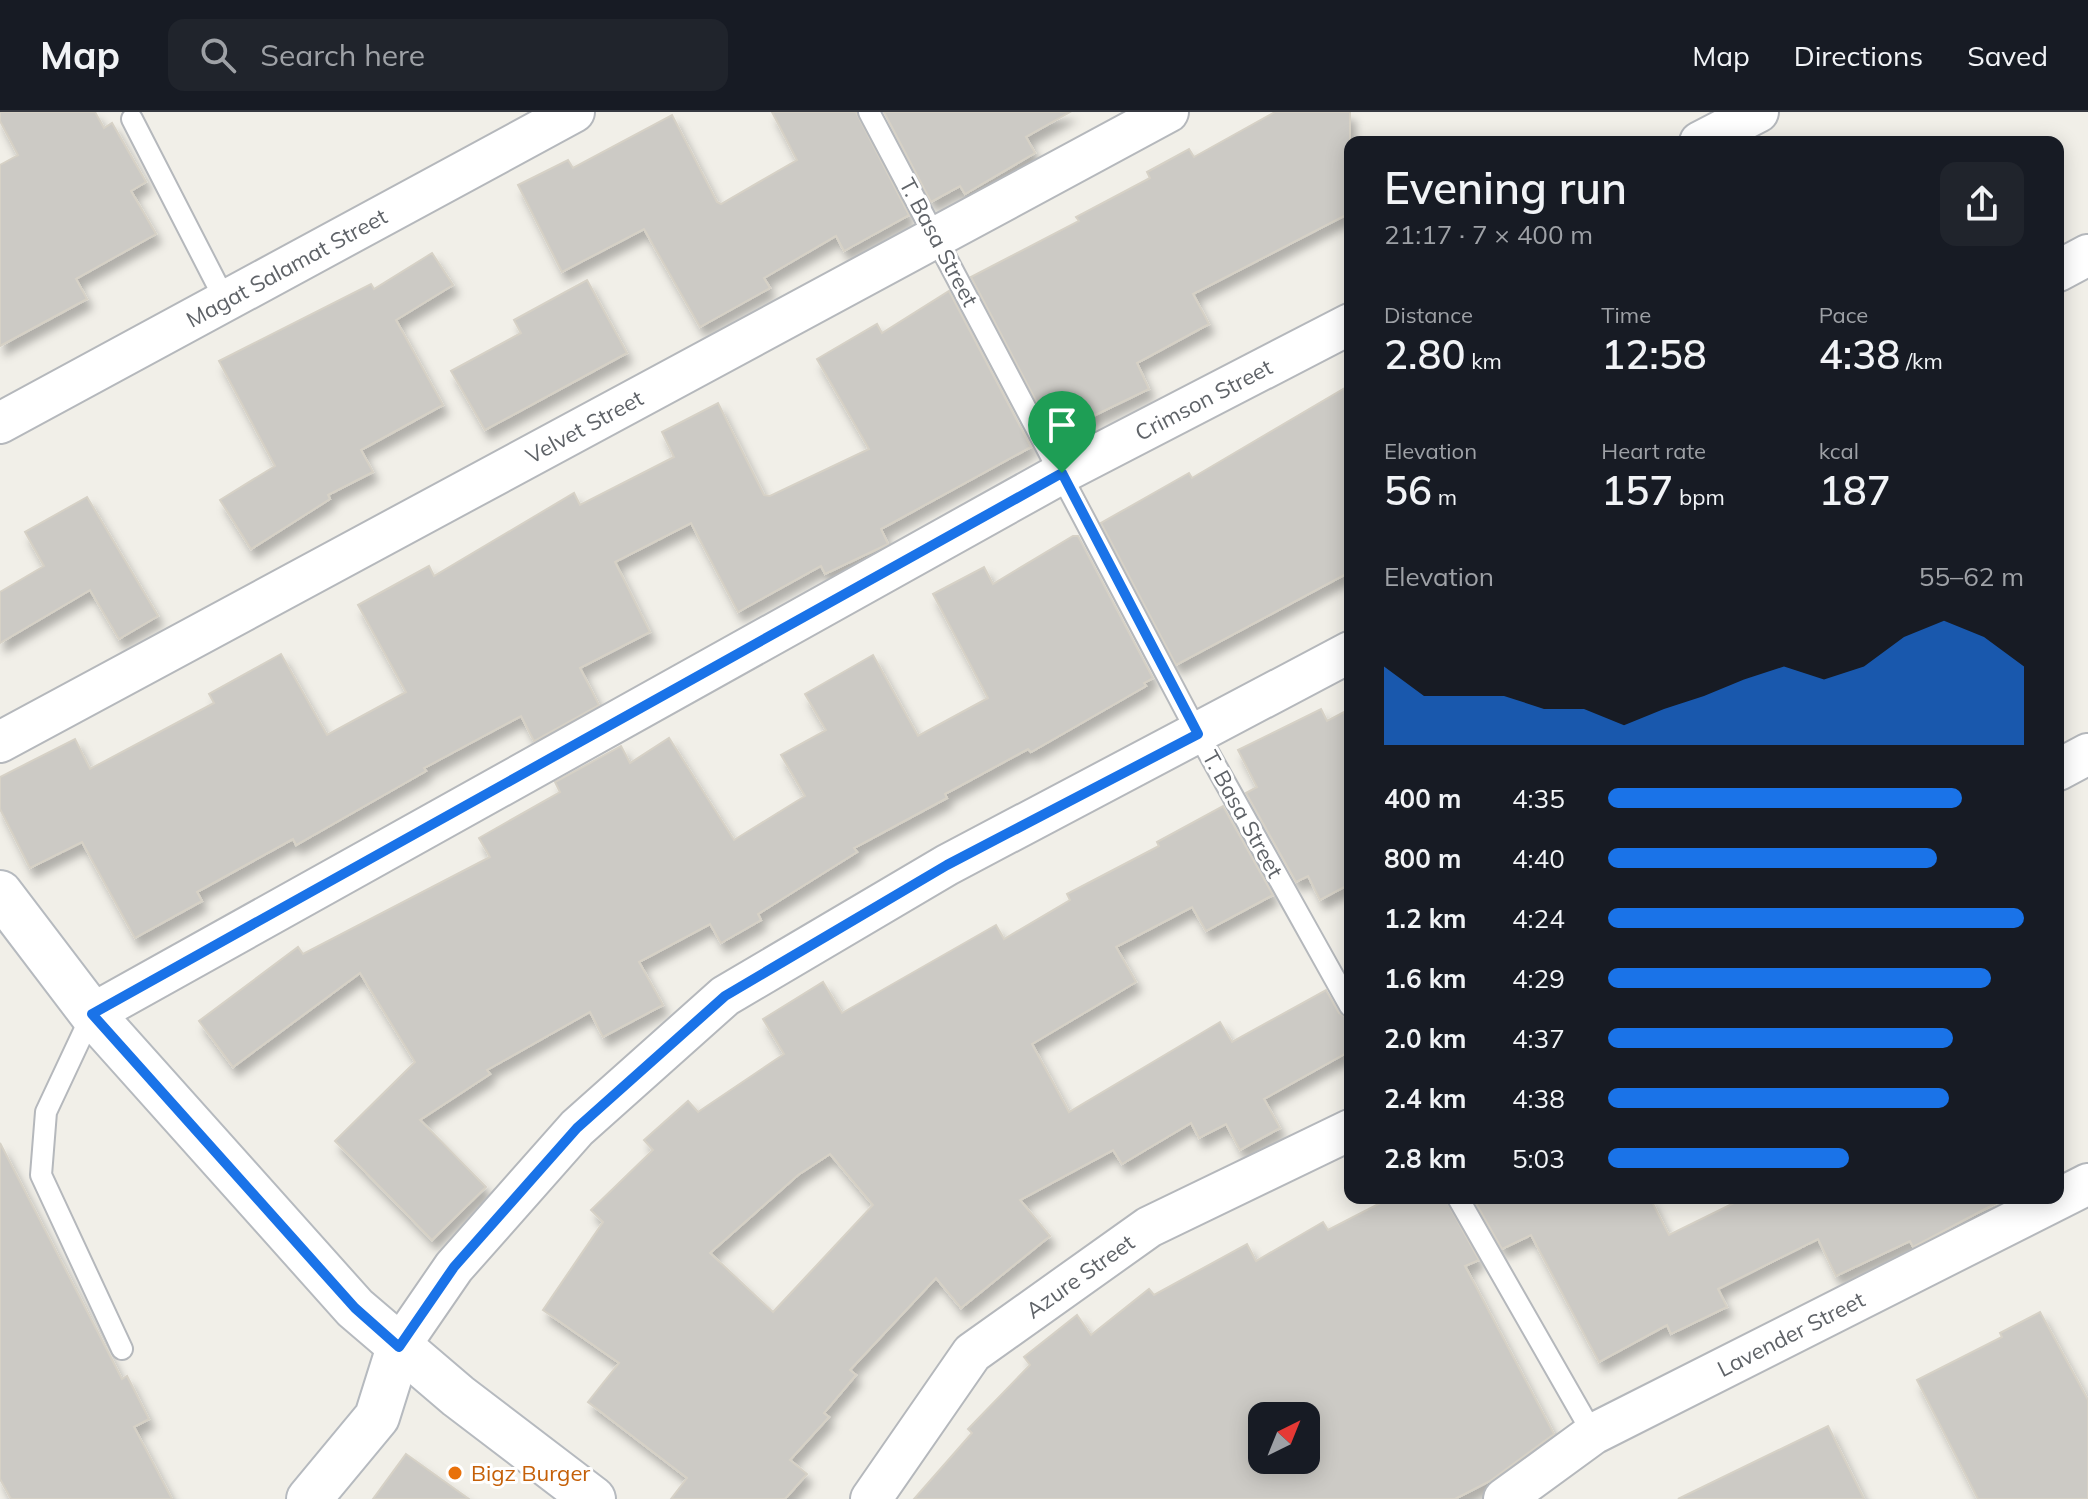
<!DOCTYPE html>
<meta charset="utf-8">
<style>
body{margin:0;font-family:Mulish,sans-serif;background:#20242c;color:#f1f3f6;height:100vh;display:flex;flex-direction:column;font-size:30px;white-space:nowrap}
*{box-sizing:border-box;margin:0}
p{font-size:26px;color:#9ea1a6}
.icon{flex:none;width:44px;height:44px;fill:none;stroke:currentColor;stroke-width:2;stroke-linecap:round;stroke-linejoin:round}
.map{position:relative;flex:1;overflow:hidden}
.drawer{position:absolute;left:1344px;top:24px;width:720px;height:1068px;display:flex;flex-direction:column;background:#171b24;border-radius:16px;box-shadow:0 4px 20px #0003}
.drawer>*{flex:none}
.needle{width:52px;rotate:43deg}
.fabs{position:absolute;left:1248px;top:1290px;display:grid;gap:16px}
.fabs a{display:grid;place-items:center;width:72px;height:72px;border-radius:16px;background:#171b24;box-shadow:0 4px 20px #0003;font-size:40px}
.pin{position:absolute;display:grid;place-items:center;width:68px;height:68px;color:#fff;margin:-82px -34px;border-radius:50% 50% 50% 0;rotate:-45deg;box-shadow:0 0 8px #0007}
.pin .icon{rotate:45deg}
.round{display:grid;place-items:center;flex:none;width:84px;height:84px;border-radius:16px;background:#20242c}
.head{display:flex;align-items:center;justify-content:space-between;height:136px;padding:0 40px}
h1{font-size:44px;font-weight:600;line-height:60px}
.figures{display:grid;grid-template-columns:repeat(3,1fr);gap:12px;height:136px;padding:8px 40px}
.figures div{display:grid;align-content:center}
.figures b{font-size:40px;font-weight:600}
.figures small{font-size:22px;font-weight:400}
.figures p{font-size:22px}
.chart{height:224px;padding:16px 40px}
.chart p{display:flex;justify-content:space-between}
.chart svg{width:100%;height:144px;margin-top:8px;fill:#1a73e8;opacity:.7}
ul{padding:0 40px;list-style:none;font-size:26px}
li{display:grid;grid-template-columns:128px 96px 1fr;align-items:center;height:60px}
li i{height:20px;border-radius:10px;background:#1a73e8}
header{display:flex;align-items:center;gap:48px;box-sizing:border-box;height:112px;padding:0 40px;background:#171b24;border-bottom:2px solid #363941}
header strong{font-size:38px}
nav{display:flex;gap:44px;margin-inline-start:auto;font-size:28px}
.search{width:560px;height:72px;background:#20242c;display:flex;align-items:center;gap:20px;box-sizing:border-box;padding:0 28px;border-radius:16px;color:#9ea1a6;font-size:30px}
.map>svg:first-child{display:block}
</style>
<header>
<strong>Map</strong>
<div class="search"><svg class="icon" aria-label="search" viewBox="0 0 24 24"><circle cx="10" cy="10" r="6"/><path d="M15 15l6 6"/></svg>Search here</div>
<nav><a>Map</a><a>Directions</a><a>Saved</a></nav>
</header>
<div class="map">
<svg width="2088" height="1387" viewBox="0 0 2088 1387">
<defs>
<filter id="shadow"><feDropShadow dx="5" dy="9" stdDeviation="4" flood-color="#0004"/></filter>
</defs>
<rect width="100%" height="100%" fill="#f1efe8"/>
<!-- building -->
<g fill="#cccac5" stroke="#d6d1c6" stroke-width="2" fill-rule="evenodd" filter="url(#shadow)">
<polygon points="0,0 95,0 104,16 112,11 146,70 131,79 156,122 76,167 87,187 0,234 0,53 18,43 0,9"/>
<polygon points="772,0 856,0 909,103 844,139 836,124 764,166 770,176 700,215 644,117 562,160 518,73 568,48 573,56 672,3 717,90 721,92 797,48"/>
<polygon points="884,0 1070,0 1026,25 1035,41 965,82 960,74 931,90"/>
<polygon points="1275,0 1350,0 1350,101 1193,182 1209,212 1137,251 1149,277 1054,323 971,165 1079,109 1076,105 1150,66 1147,60 1189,37 1194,45"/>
<polygon points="432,141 453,173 396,208 443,293 361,338 373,360 328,383 330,387 251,437 220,388 275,354 219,249 371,172 374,177"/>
<polygon points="587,168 627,241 485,318 451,259 521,221 514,208"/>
<polygon points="949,179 1031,335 881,417 888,432 825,462 821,454 738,500 691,411 615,450 650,520 580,556 599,593 534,629 521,604 424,656 426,659 296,733 293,727 197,780 202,789 135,826 82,730 30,756 0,697 0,665 75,627 90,657 214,591 209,582 281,542 327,623 406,580 358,493 429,454 434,464 574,381 580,393 674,345 662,320 718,291 764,383 770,384 869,337 817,247 877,212 882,221"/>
<polygon points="1350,273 1350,460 1176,553 1101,411 1189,361 1192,366"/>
<polygon points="87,385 158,504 119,527 90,478 0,531 0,480 44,454 25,420"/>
<polygon points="1073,424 1078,424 1153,566 1144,571 1146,574 1031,640 1028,637 945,682 947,686 854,736 857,740 758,802 761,808 721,831 710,812 639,850 663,893 603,925 590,900 487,958 490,962 420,1008 486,1075 432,1128 335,1029 415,950 360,861 233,955 199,909 298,835 303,842 490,745 479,726 560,680 555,670 621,634 630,651 669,626 734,728 805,684 781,643 826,618 805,582 873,543 918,624 988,586 933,482 984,455 993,472"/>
<polygon points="1321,597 1327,609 1350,597 1350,772 1320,788 1308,764 1296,770 1246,681 1257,675 1238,638"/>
<path d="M1223,694L1273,783L1206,819L1192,795L1116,835L1136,870L1032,932L1069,1000L1220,910L1232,930L1326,878L1339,901L1350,907V939L1264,987L1280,1016L1240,1038L1226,1012L1199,1026L1191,1011L1122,1052L1113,1038L1020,1088L1050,1124L961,1196L936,1166L850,1258L856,1263L824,1301L829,1305L790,1348L807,1362L785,1387H671L687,1366L588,1290L619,1251L543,1198L603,1110L591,1098L653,1038L644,1028L688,989L698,1000L784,942L763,907L823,870L842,901L996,813L1004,827L1070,788L1067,782L1159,734L1157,730ZM830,1042L873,1093L773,1200L710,1141L798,1063Z"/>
<polygon points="0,1031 122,1267 127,1264 149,1307 134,1315 172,1387 11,1387 0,1367"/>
<path d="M1390,1086H1445L1479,1148L1465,1154L1554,1322L1490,1369L1455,1387H914L972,1321L968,1317L1030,1253L1024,1245L1077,1203L1091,1223L1149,1177L1154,1183L1247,1132L1256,1149L1323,1110L1328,1118ZM1262,1304H1306V1348H1262Z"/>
<polygon points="1473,1086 1650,1086 1669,1123 1744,1086 2006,1086 1913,1135 1910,1129 1836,1164 1818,1127 1718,1177 1727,1195 1671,1222 1667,1213 1599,1250 1531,1123 1502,1137"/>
<polygon points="2040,1200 2088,1288 2088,1387 1978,1387 1917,1268 2002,1225 2000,1221"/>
<polygon points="1828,1314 1864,1387 1678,1387"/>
<polygon points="406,1342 469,1387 373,1387"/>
</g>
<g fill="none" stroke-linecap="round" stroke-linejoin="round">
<!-- lane casing -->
<g stroke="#b5b8bc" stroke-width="24">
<g id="lane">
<polyline points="869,0 1198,622 1350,894"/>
<polyline points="132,7 225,188"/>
<polyline points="92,902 46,1000 41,1063 122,1237"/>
<polyline points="1458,1086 1593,1322"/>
</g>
</g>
<!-- street casing -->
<g stroke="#b5b8bc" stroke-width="44">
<g id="street">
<polyline points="1700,30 1758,0"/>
<polyline points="2058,159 2088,143"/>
<path id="s1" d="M0,311L574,0"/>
<path id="s2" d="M0,630L1168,0"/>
<polyline points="2058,658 2088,642"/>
<path id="s3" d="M92,902L1062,361L1350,212"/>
<polyline points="399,1235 454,1155 577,1016 725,884 947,753 1350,540"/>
<path id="s4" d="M871,1387L972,1241L1149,1115L1350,1018"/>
<path id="s5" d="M1504,1387L1593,1322L2088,1072"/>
</g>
</g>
<!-- secondary casing -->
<g stroke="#b6babf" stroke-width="48">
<g id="secondary">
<polyline points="0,781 92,902 355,1196 458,1284 593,1387"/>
<polyline points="309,1387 377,1305 399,1235"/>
</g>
</g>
<!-- lane -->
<use href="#lane" stroke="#fff" stroke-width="20"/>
<!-- street -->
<use href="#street" stroke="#fff" stroke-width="40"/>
<!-- secondary -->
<use href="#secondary" stroke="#fff" stroke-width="44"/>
</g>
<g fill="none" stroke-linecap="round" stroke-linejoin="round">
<!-- route casing -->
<g stroke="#fff" stroke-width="16">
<polygon id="route" points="1062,361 1198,622 947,753 725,884 577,1016 454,1155 399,1235 355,1196 92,902"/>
</g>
<!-- route -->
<use href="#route" stroke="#1a73e8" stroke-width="10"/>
</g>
<!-- markers -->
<circle fill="#e8710a" stroke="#fff" stroke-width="3" cx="455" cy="1361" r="8"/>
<g text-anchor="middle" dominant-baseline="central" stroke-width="6" stroke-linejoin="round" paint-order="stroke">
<!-- street labels -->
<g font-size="22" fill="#5f6368" stroke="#fff">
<text transform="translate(939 130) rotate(62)">T. Basa Street</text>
<text stroke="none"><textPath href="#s1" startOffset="326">Magat Salamat Street</textPath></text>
<text stroke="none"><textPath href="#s3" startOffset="1270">Crimson Street</textPath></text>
<text stroke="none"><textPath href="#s2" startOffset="664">Velvet Street</textPath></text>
<text transform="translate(1243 702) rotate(61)">T. Basa Street</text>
<text stroke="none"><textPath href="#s4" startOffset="310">Azure Street</textPath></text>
<text stroke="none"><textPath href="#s5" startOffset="332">Lavender Street</textPath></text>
</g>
<!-- food labels -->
<g font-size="22" fill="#c56008" stroke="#fff" text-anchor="start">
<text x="471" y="1361">Bigz Burger</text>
</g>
</g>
</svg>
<div class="fabs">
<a><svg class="needle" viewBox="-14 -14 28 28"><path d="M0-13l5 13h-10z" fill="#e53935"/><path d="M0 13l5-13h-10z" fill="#9ea1a6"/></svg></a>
</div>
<div class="pin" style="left:1062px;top:361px;background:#1e9e55"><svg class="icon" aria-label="arrive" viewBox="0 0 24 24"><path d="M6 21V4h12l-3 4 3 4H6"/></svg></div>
<section class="drawer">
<div class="head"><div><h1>Evening run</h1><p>21:17 · 7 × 400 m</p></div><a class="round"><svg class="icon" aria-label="share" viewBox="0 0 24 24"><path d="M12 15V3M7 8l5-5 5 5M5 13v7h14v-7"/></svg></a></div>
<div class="figures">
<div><p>Distance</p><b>2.80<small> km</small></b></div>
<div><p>Time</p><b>12:58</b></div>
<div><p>Pace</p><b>4:38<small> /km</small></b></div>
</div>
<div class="figures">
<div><p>Elevation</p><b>56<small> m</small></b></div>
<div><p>Heart rate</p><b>157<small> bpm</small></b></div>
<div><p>kcal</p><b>187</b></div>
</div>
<div class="chart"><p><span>Elevation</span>55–62 m</p>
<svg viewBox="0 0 160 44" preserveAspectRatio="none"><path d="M0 44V20L10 29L20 29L30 29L40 33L50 33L60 38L70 33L80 29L90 24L100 20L110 24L120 20L130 11L140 6L150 11L160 20V44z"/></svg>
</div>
<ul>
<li><b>400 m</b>4:35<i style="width:85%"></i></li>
<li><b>800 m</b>4:40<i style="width:79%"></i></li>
<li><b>1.2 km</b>4:24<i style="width:100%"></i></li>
<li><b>1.6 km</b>4:29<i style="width:92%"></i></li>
<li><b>2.0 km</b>4:37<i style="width:83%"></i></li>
<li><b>2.4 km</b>4:38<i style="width:82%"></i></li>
<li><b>2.8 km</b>5:03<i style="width:58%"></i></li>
</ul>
</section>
</div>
